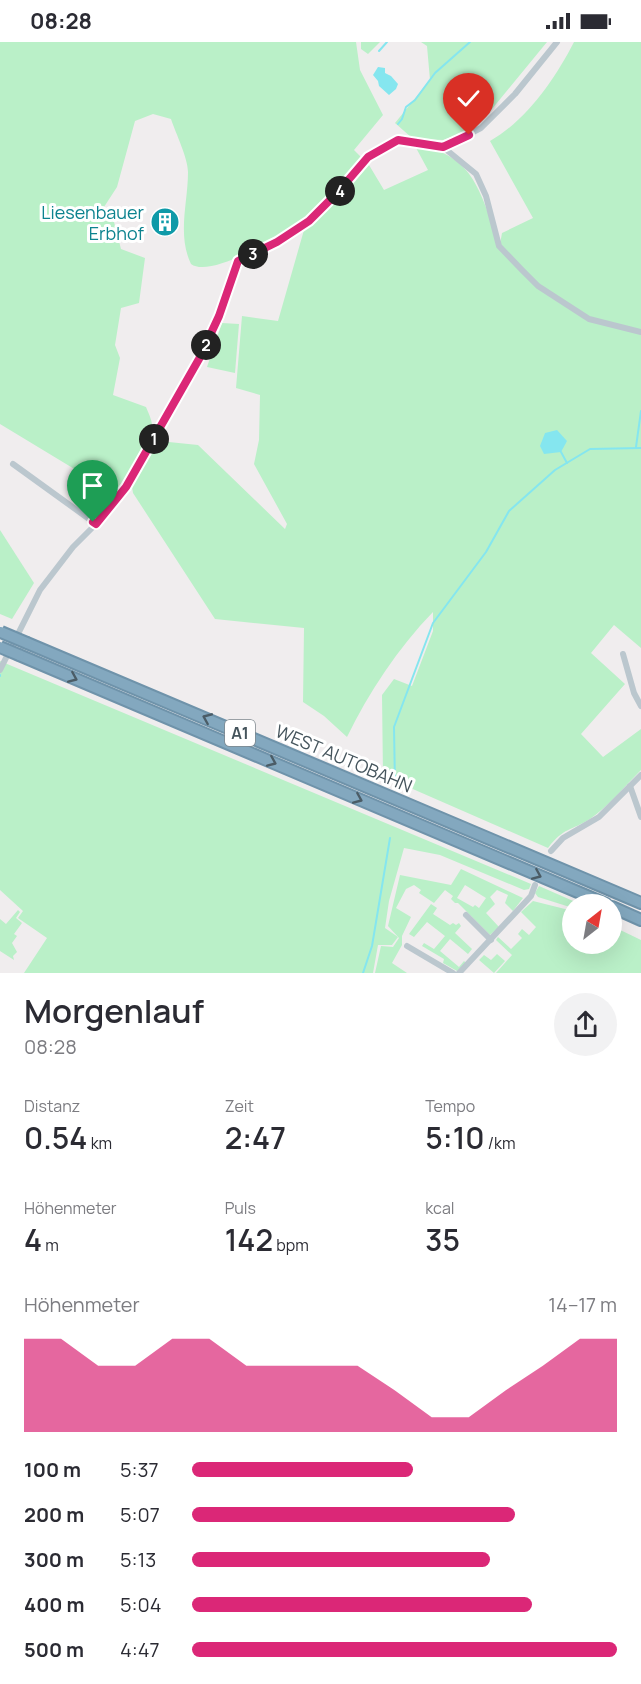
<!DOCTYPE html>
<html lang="de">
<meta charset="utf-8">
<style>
body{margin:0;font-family:Manrope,sans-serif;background:#f2f2f3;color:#2b2b33;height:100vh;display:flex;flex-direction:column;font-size:22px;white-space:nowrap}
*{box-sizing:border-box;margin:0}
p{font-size:20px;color:#7c7c81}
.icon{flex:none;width:33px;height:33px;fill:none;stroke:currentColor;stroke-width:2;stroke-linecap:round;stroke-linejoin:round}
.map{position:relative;height:931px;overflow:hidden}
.details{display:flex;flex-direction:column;background:#fff;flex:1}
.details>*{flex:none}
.needle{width:39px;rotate:31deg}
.buttons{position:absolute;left:562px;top:852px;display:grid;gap:12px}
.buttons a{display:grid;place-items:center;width:60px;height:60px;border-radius:50%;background:#fff;box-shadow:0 6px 24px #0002;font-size:30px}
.pin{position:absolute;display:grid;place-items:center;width:51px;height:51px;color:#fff;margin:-62px -26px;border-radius:50% 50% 50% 0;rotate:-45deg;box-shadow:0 0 6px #0007}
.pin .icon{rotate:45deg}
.km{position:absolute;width:30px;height:30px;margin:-15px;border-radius:50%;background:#222;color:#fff;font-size:16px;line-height:30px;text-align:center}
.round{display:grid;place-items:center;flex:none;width:63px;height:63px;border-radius:32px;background:#f2f2f3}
.overview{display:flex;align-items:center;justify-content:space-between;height:102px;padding:0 24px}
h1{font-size:33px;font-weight:600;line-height:45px}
.figures{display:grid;grid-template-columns:repeat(3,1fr);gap:9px;height:102px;padding:6px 24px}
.figures div{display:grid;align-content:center}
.figures b{font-size:30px;font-weight:600}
.figures small{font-size:16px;font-weight:400}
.figures p{font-size:16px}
.chart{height:168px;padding:12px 24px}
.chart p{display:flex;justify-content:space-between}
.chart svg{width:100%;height:108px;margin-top:6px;fill:#db2777;opacity:.7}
ul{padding:0 24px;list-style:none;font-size:20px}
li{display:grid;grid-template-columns:96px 72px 1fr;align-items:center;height:45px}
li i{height:15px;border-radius:8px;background:#db2777}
.status{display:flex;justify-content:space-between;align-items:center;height:42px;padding:0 30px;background:#fff;direction:ltr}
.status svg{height:16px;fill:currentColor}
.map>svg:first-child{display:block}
</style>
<div class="status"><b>08:28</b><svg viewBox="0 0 49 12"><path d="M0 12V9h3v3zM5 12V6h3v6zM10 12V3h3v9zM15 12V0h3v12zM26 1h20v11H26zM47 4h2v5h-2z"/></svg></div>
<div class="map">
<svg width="641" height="931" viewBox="0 0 641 931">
<rect width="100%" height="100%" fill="#f0edee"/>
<!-- green -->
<g fill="#baf0c8" fill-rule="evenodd">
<path d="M0,0H356L360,28L383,73L354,108L369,123L384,148L428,128L415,104C477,111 480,155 500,202L502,191L533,176L490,99C527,78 555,37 574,0H641V606L614,583L591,611L625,642L581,692L603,715L641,687V728C625,744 609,764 590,777C571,789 564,785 548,806L383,734L382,653L394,637L412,644L433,589V570C398,606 369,650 347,695L324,674L303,660L304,586L215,577L133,451L132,445L159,399L198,403L285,487L287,482L254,422L259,398L260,353L236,346L242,274L278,279L304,188L299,181C280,193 211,237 191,222C177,193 188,161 188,130C188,116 176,92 171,77L153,72L135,79L117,145L104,165L107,174L114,180L121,207L145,216L139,261L121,266L115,303L120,316L113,353L146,365C148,370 152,378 152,383C153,402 126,436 114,451L0,382Z"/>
<polygon points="361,0 380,0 368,12 361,7"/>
<polygon points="421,0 547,0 483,78 465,90 443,98 416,97 412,96 395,81 430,38 427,4"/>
<polygon points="222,281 239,282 235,331 207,325"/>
<polygon points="0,488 34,541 12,577 0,572"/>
<polygon points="0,619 531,842 529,847 524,848 440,813 404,806 389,859 385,886 398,895 392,903 378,903 373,931 24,931 47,896 18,876 23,869 0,848"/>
<path d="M461,827L523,856L513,869L505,861L508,853L497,848L490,855L495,862L486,871L499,885L490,893L458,861H455L451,857L453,854L445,848L434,861L419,851L421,848L414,843L406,847L396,866L411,875L402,894V903L392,921L407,931H375L381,904L393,905L399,896L388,884L400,833L451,843ZM465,843L486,856L479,866L475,863L473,865L457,856Z"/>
<polygon points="539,844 580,862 573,862 573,866 538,855 535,851"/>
<polygon points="533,859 573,869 573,902 612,902 612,884 641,898 641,931 496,931 512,913 496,898 498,895 511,907 522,896 518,892 522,887 529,893 536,885 521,870"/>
<polygon points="431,862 437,866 433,872 450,883 453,881 456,883 459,881 461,884 455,891 472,907 468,912 450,897 440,909 459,925 464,919 466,921 457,929 443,921 444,917 422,904 424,901 434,907 445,894 427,880 414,895 409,892"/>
<polygon points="18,868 20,870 16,876 22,881 14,892 17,894 12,901 17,910 13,914 14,918 0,909 0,877 6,882"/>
<polygon points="497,912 505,919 494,931 479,918 484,913 491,918"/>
</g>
<!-- water -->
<g fill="#85e6ef">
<polygon points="378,25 385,26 385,31 391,34 398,42 396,47 389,53 379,44 378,39 373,33"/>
<polygon points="557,388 567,399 561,410 544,412 540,404 545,391"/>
</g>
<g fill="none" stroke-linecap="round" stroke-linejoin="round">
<!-- stream -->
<g stroke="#85e6ef" stroke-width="2">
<polyline points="379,9 387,0"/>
<polyline points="398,82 402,77 406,65 415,58 435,31 470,0"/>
<polyline points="636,405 641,369"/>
<polyline points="561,410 567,421"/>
<polyline points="0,634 0,633"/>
<polyline points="395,743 394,685 433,581 486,510 509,469 555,428 590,407 641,406"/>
<polyline points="363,931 372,904 390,796"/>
</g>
<!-- motorway casing -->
<g stroke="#6f93aa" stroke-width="14">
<g id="motorway">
<polyline points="27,601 641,861"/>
<polyline points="19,613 606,862"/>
<polyline points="612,865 641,878"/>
</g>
</g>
<!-- minor -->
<g stroke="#bbc7ce" stroke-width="6">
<polyline points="443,105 476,132 486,154 499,204 522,228 538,244 589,277 641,290"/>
<polyline points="13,422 96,482"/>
<polyline points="623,612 634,651 641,664"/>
<polyline points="0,628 40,548 73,505 96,482 126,445 145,413 184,340 202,311 219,274 238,219 277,200 309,179 338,150 368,115 398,98 443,105 481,86 515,52 557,0"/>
<polyline points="630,744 641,775"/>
<polyline points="551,809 563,796 599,775 641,733"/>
<polyline points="466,873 491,898"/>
<polyline points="407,904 453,931"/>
<polyline points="459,931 531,854 535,843"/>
</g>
<!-- motorway -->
<use href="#motorway" stroke="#83a8bf" stroke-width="10"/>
<!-- motorway-bridge casing -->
<g stroke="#6f93aa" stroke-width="14" stroke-linecap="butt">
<g id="motorway-bridge">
<polyline points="1,590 27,601"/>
<polyline points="0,605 19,613"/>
</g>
</g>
<!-- motorway-bridge -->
<use href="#motorway-bridge" stroke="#83a8bf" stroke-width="10"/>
</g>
<!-- one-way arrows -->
<defs><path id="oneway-chevron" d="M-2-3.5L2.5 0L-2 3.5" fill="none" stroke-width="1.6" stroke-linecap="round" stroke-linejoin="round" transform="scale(1.5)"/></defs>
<g stroke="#4b5c66">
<use href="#oneway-chevron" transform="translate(73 636) rotate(23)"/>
<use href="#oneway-chevron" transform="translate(207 676) rotate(-157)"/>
<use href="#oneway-chevron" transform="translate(272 720) rotate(23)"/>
<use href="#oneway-chevron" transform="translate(358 757) rotate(23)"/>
<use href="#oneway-chevron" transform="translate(537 833) rotate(23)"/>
</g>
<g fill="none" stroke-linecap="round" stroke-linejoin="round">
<!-- route casing -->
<g stroke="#fff" stroke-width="12">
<polyline id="route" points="93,480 96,482 126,445 199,317 219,274 238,219 277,200 309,179 338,150 368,115 398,98 443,105 469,93"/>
</g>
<!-- route -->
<use href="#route" stroke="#db2777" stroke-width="8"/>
</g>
<!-- icons -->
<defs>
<g id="building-disc" transform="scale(1.5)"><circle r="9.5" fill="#0f9aa8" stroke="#fff"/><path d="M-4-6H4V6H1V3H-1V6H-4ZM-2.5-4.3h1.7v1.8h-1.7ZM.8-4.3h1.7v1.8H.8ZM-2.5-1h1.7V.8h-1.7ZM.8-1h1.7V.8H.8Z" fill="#fff"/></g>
</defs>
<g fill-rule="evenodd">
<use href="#building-disc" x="165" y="180"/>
</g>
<g text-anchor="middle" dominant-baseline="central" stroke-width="6" stroke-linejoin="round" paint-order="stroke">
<!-- shield labels -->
<rect fill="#fff" stroke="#7d878d" stroke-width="1.5" x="225" y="678" width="30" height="26" rx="4.5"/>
<g font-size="16" font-weight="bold" fill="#45545c">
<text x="240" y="691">A1</text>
</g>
<!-- culture labels -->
<g font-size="18" fill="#0d838f" stroke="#fff" text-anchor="end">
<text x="144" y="170">Liesenbauer<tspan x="144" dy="21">Erbhof</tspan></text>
</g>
<!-- street labels -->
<g font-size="18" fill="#45545c" stroke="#fff">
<text transform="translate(344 716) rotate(23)">WEST AUTOBAHN</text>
</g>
</g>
</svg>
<div class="buttons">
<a><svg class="needle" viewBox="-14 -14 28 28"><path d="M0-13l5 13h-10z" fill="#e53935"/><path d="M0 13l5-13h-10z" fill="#7c7c81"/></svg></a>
</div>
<div class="pin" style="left:93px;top:480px;background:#1e9e55"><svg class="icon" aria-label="arrive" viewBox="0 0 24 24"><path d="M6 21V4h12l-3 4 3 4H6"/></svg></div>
<div class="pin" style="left:469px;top:93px;background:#d93025"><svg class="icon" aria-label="check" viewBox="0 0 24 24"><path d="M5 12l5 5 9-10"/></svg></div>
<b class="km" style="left:154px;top:397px">1</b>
<b class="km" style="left:206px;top:303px">2</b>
<b class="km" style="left:253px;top:212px">3</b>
<b class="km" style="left:340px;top:149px">4</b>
</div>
<section class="details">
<div class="overview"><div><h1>Morgenlauf</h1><p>08:28</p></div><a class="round"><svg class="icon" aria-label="share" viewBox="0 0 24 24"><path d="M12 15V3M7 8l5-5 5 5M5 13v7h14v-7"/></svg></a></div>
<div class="figures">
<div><p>Distanz</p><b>0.54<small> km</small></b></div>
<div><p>Zeit</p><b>2:47</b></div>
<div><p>Tempo</p><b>5:10<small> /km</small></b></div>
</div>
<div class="figures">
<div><p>Höhenmeter</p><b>4<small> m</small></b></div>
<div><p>Puls</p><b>142<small> bpm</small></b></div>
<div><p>kcal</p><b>35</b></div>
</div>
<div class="chart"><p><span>Höhenmeter</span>14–17 m</p>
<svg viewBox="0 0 160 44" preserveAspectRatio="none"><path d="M0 44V6L10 6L20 17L30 17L40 6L50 6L60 17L70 17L80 17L90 17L100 27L110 38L120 38L130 27L140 17L150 6L160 6V44z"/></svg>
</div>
<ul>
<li><b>100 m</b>5:37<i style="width:52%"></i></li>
<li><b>200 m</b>5:07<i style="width:76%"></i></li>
<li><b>300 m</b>5:13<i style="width:70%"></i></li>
<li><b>400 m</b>5:04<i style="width:80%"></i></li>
<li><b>500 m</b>4:47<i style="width:100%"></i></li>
</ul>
</section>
